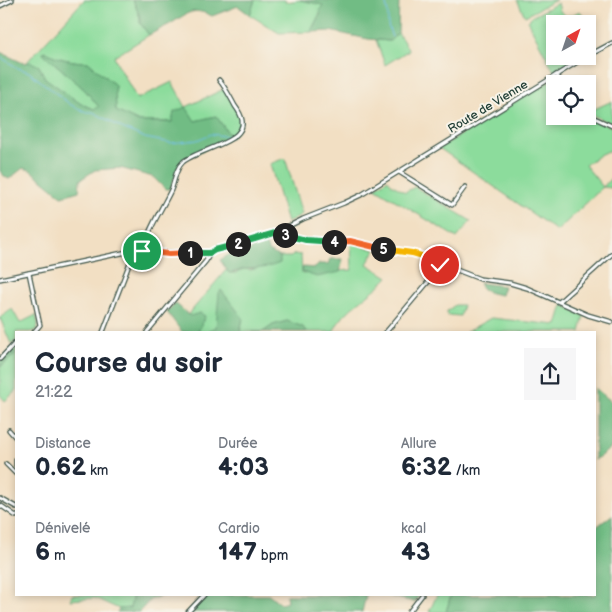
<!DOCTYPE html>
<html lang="fr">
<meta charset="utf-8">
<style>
body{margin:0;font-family:"Balsamiq Sans",sans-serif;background:#f6f6f7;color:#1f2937;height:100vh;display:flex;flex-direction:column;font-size:19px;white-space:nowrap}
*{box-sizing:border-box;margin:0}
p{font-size:16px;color:#747a83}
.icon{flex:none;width:28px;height:28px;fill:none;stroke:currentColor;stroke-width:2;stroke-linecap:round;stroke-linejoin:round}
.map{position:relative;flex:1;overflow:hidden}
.panel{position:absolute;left:15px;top:331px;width:581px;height:265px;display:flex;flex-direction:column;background:#fff;border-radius:0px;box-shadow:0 2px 8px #0003}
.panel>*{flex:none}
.needle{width:32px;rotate:40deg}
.tools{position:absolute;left:546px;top:15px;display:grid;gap:10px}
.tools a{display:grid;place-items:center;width:50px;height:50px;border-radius:0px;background:#fff;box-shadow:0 2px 8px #0003;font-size:25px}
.pin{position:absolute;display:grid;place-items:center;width:42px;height:42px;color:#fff;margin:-21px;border:2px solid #fff;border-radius:50%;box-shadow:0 1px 5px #0007}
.km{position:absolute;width:25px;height:25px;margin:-12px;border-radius:50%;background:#222;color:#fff;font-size:14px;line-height:25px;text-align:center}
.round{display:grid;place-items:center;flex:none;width:52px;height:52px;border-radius:0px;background:#f6f6f7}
.overview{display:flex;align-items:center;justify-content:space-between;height:85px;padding:0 20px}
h1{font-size:28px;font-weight:700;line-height:38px}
.stats{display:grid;grid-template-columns:repeat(3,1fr);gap:8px;height:85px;padding:5px 20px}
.stats div{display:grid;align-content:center}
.stats b{font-size:25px;font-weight:700}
.stats small{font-size:14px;font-weight:400}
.stats p{font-size:14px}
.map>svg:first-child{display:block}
</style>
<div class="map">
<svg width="612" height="612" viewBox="0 0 612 612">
<rect width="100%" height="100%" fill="#f7f3e8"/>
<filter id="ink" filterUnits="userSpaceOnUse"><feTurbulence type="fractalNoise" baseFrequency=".02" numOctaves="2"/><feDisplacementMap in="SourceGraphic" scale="10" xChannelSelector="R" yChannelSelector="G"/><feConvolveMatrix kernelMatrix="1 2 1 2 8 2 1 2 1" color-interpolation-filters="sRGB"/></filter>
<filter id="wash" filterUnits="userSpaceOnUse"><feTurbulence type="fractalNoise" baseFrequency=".0096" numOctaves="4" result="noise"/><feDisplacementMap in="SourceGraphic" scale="20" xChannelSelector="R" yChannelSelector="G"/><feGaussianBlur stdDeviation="1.12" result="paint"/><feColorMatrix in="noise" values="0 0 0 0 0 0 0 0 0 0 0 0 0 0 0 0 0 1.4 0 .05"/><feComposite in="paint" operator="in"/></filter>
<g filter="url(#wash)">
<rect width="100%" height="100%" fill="#f2dfc3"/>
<!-- green -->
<g fill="#8cdc9c" stroke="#568c68">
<path d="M84,0H133L140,17V23L149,35L114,57L137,99L172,82L186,107L224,89C234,107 250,121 231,137L216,116L195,121L139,122L116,111L115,85L88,62C73,62 58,59 44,51L43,53L85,90L100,108L94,109L81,104L45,78L39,66L26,63Z"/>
<polygon points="255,0 285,0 285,2 302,0 324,5 312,29 312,32 279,33 250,15"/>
<polygon points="517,0 556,0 525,16"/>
<polygon points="558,3 560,11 566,16 572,15 580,11 583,16 570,24 555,24 555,56 584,56 555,73 528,22 531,17"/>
<polygon points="398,33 409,50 385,65 376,40 389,41"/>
<polygon points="556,77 562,84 555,84 555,116 587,116 612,127 612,148 609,151 601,154 585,165 603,187 612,177 612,188 603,187 557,231 439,148"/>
<polygon points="612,101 612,124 588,113 588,112"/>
<polygon points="285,158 302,214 287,223 270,164"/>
<polygon points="388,179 391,184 405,192 415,187 471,221 457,238 375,188"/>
<path d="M351,242L375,250L367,264L388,277C370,297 345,307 333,332H306L303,327L287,321L273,325L263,332H240L243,318H218L216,327L205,332L198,331L205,317H190L188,315L226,270L229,273H236L243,269L251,270L279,263L280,257H291L294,254L301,255L302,274L352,270Z"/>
<polygon points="455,305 463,305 460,316 447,315 447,311"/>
<polygon points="563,305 584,316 580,332 466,332 491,318 557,325"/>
<polygon points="12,309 20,323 36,315 38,324 37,330 31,332 16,332 16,341 11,344 0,318"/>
<polygon points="16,354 16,391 5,401 0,395 0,367"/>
<polygon points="72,595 133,595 130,608 119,609 95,598 70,600"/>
<polygon points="437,595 451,595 446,612 429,612"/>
</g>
<!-- forest -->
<g fill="#71bc84" stroke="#487c5c">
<path d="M133,0H255L250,15L238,6L212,16C192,6 187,14 170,24C163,28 156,31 149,35L140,23V17Z"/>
<polygon points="300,0 399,0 398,33 390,41 368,39 330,31 312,32 312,29 321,13 319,11 323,5"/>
<path d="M44,51C58,59 72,62 88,62L115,85L116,111L139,122H172L174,112L186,107L195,121L216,116L231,137L182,160L170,189H165L153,177L120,168L95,170L80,180L79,191L62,196L30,170L23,168L9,179L5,177L0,171V52L23,63L31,62L39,66L45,78L81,104L94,109L99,107L85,90L43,53Z"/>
<path d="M263,240L269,251L280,257V263C265,269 259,268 244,269C239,270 234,273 229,273L220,260L232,253L250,251L255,244Z"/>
<polygon points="330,259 343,259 340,272 317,277 302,272 303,267 315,268 319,264 328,264"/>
<path d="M479,283L504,286L501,295C492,293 483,293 479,283Z"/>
<polygon points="221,290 243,318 240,332 205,332 216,327 219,293"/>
<polygon points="175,303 190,316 200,313 205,316 198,331 204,332 182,332 167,312"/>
<polygon points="287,321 303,327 306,332 252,332 263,332 273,325"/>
<polygon points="16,343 16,354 0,367 0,361 6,356"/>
<polygon points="595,388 612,402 612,447 595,460"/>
<polygon points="612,515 612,612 446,612 451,595 595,595 595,528"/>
<polygon points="133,595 166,595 151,599 139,612 117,612 119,609 130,608"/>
<polygon points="205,595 270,595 281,604 287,602 286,595 366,595 362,612 189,612"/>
<polygon points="385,595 420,595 414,602"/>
</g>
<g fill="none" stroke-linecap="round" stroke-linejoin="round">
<!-- stream -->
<g stroke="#70beeb" stroke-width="1">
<polyline points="385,0 388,13 388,25 392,37"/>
<polyline points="0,57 18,68 29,72 71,105 86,112 93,112 122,128 145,138 171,143 197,140 211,134 231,137"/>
</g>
</g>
</g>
<g filter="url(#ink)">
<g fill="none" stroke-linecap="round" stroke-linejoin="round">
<!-- street casing -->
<g stroke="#3f5549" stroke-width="5.5">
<g id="street">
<polyline points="0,6 12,0"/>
<polyline points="556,75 564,84"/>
<polyline points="588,115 612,126"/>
<polyline points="399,172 452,205 465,187"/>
<polyline points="279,232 306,240 350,241 418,255 480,279 510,283 527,288 588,315 612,322"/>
<path d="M142,252C148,229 161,211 171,190C175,181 175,169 183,162C195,150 247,143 242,120C241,115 238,110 235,106C230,97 226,88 219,80"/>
<polyline points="29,273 40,325 34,332"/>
<polyline points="0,279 127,252 210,253 215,250 271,235 303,219 344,203 361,195 584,58 612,43"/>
<polyline points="560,301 612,254"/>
<polyline points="103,332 134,252"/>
<polyline points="147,332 206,261 210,253"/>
<polyline points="386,332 434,275 441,263"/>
<polyline points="0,359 16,342"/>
<polyline points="9,430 16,438"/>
<polyline points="16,460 16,465"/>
<polyline points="6,464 16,474"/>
<polyline points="0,498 16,507"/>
<polyline points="0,505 16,516"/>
<polyline points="188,612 204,595"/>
<polyline points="409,612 422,595"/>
</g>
</g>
<!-- street -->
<use href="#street" stroke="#fff" stroke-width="3"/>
</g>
</g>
<g fill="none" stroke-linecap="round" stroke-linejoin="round" filter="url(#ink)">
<!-- split-1 casing -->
<g stroke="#fff" stroke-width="10">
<polyline id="split-1" points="142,251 169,254 190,253"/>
</g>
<!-- split-2 casing -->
<g stroke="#fff" stroke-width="10">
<polyline id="split-2" points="190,253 210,253 215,250 238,244"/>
</g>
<!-- split-3 casing -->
<g stroke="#fff" stroke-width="10">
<polyline id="split-3" points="238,244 278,232 285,235"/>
</g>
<!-- split-4 casing -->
<g stroke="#fff" stroke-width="10">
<polyline id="split-4" points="285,235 306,240 334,242"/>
</g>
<!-- split-5 casing -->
<g stroke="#fff" stroke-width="10">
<polyline id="split-5" points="334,242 350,241 383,249"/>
</g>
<!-- split-6 casing -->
<g stroke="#fff" stroke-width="10">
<polyline id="split-6" points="383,249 412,253 432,259"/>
</g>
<!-- split-7 casing -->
<g stroke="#fff" stroke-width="10">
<polyline id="split-7" points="432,259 441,263 440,265"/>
</g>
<!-- split-1 -->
<use href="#split-1" stroke="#f0652b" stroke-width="6"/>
<!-- split-2 -->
<use href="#split-2" stroke="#22a559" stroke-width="6"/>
<!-- split-3 -->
<use href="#split-3" stroke="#22a559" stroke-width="6"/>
<!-- split-4 -->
<use href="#split-4" stroke="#22a559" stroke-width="6"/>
<!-- split-5 -->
<use href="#split-5" stroke="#f0652b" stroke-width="6"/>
<!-- split-6 -->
<use href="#split-6" stroke="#f5b400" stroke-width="6"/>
<!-- split-7 -->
<use href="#split-7" stroke="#f5b400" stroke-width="6"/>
</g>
<g text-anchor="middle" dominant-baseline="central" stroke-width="4" stroke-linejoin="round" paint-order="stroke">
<!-- street labels -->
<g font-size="12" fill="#1f3d34" stroke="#f7f3e8">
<text transform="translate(488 107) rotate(-31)">Route de Vienne</text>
</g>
</g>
</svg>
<div class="tools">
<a><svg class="needle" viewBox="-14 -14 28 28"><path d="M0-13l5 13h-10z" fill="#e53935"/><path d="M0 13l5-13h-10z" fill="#747a83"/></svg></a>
<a><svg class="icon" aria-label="locate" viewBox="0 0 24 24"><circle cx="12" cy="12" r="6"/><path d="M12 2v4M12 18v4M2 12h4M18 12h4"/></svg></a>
</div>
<div class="pin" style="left:142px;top:251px;background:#1e9e55"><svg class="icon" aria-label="arrive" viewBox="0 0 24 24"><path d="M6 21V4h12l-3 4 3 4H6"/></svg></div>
<div class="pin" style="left:440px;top:265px;background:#d93025"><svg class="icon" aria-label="check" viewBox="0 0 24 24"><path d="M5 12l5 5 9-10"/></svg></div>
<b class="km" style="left:190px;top:253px">1</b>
<b class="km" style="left:238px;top:244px">2</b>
<b class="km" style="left:285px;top:235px">3</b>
<b class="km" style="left:334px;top:242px">4</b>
<b class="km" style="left:383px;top:249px">5</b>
<section class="panel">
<div class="overview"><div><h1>Course du soir</h1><p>21:22</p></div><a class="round"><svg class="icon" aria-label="share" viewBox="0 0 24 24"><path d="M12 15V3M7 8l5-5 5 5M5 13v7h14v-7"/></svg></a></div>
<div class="stats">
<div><p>Distance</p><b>0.62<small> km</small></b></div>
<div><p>Durée</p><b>4:03</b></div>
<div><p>Allure</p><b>6:32<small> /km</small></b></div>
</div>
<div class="stats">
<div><p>Dénivelé</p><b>6<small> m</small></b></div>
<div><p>Cardio</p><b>147<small> bpm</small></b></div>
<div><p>kcal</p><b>43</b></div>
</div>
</section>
</div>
